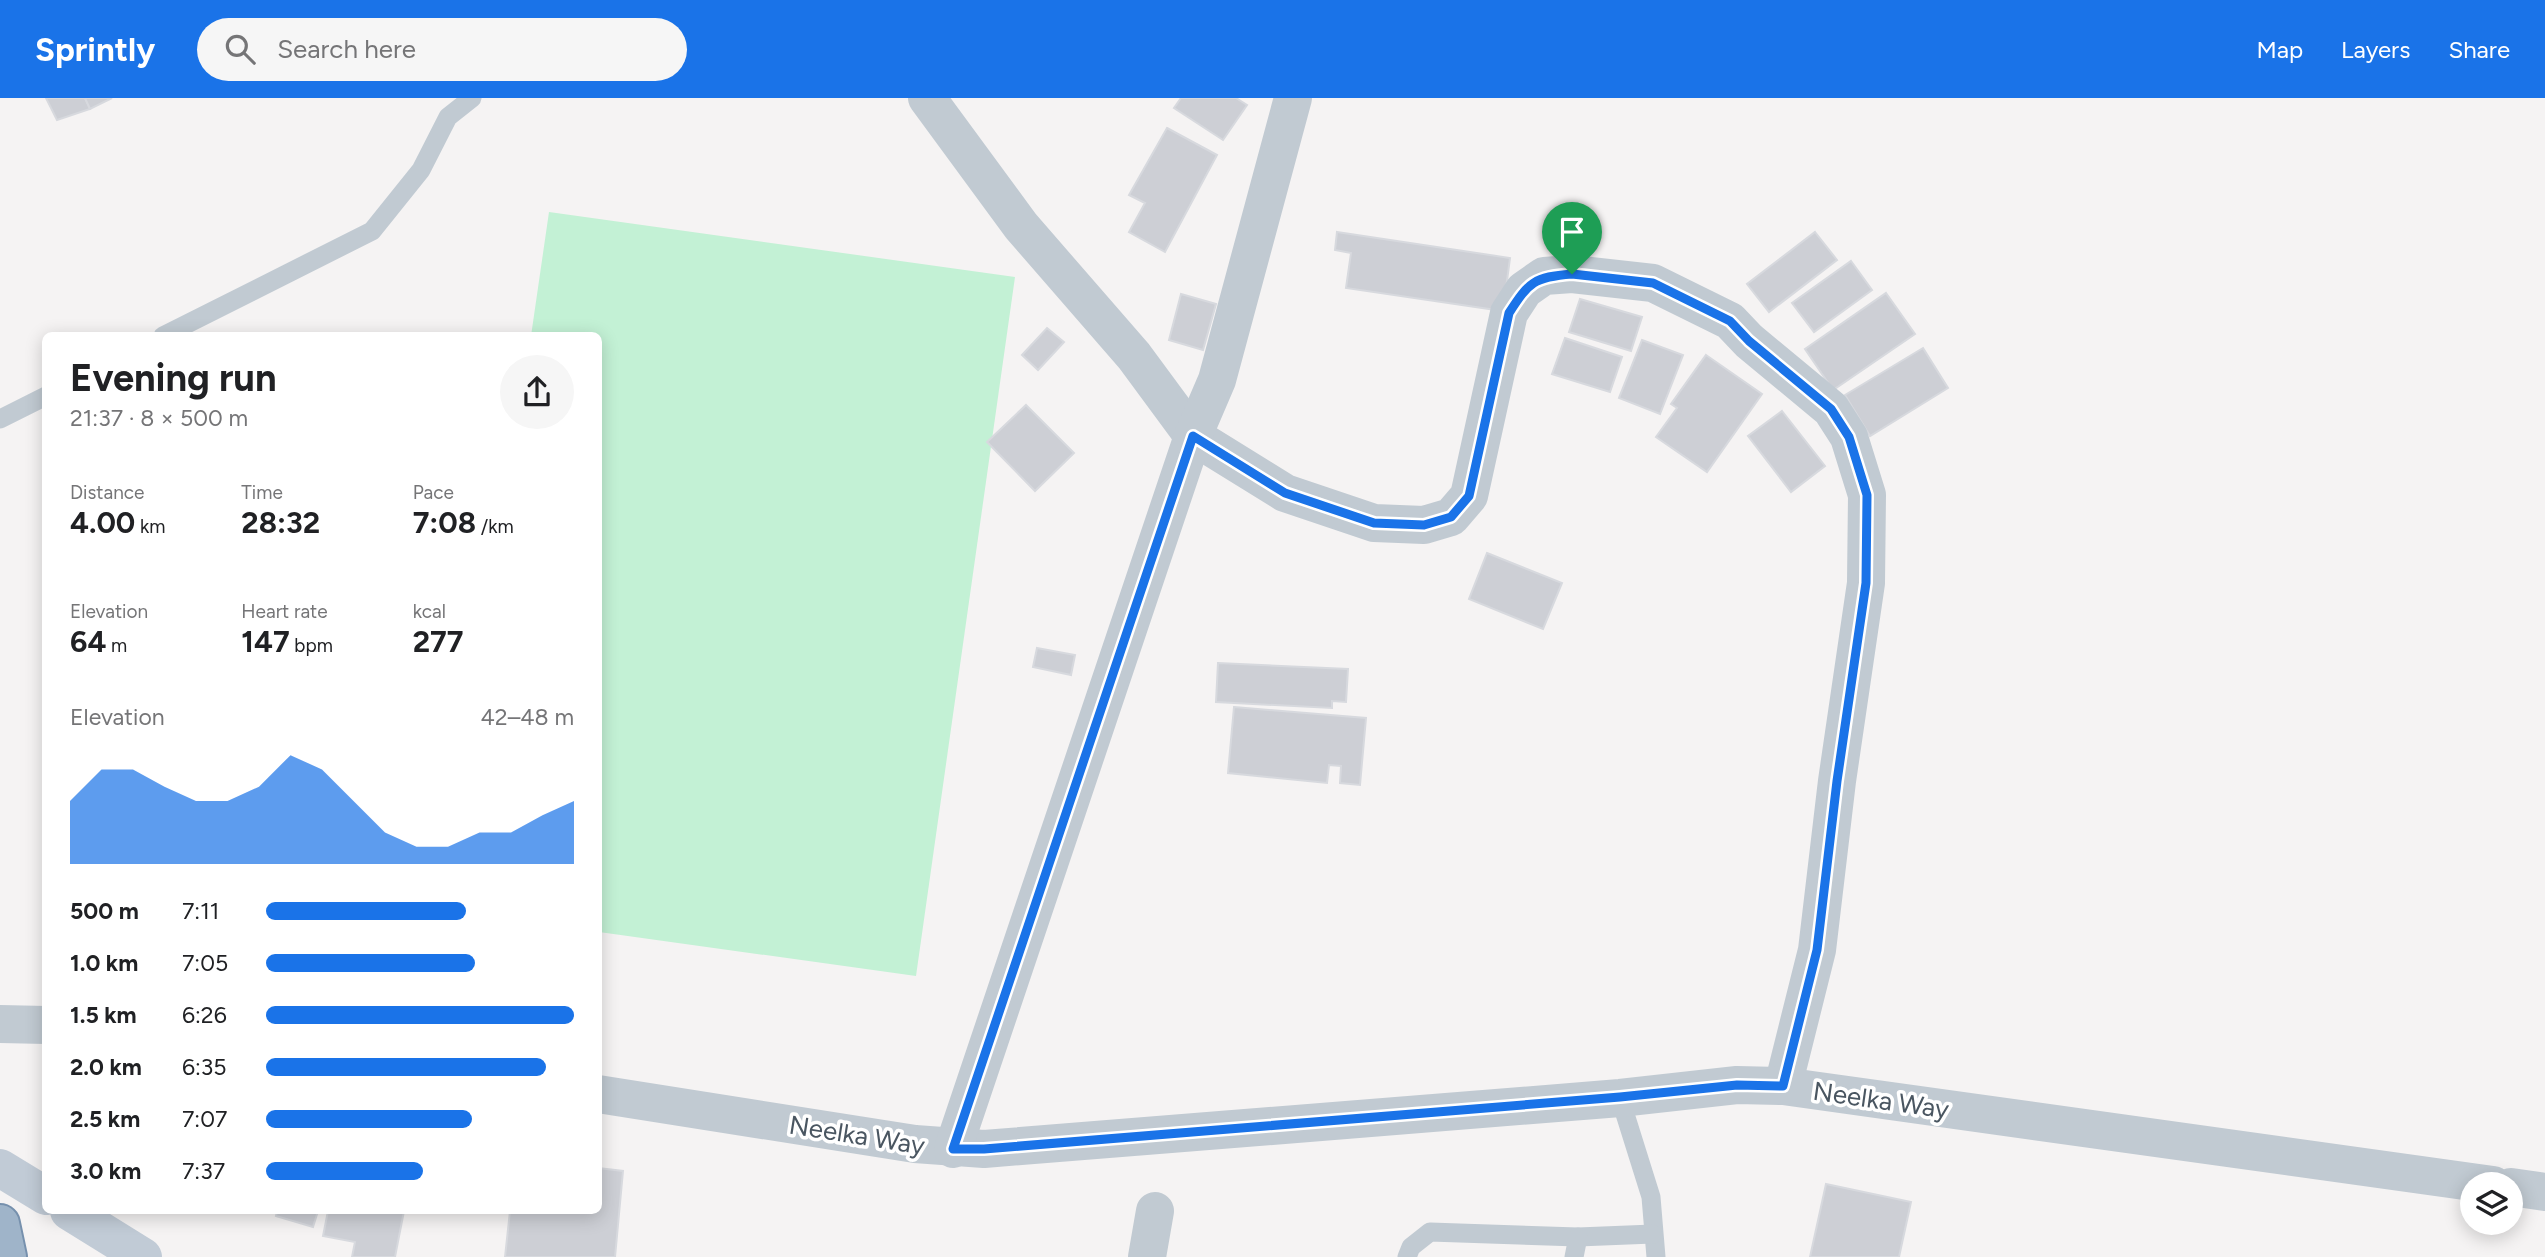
<!DOCTYPE html>
<meta charset="utf-8">
<style>
body{margin:0;font-family:Figtree,sans-serif;background:#f6f6f6;color:#202124;height:100vh;display:flex;flex-direction:column;font-size:26px;white-space:nowrap}
*{box-sizing:border-box;margin:0}
p{font-size:23px;color:#757577}
.icon{flex:none;width:38px;height:38px;fill:none;stroke:currentColor;stroke-width:2;stroke-linecap:round;stroke-linejoin:round}
.map{position:relative;flex:1;overflow:hidden}
.sheet{position:absolute;left:42px;top:234px;width:560px;height:882px;display:flex;flex-direction:column;background:#fff;border-radius:10px;box-shadow:0 4px 18px #0003}
.sheet>*{flex:none}
.buttons{position:absolute;left:2460px;top:1074px;display:grid;gap:14px}
.buttons a{display:grid;place-items:center;width:63px;height:63px;border-radius:50%;background:#fff;box-shadow:0 4px 18px #0003;font-size:35px}
.pin{position:absolute;display:grid;place-items:center;width:60px;height:60px;color:#fff;margin:-72px -30px;border-radius:50% 50% 50% 0;rotate:-45deg;box-shadow:0 0 7px #0007}
.pin .icon{rotate:45deg}
.round{display:grid;place-items:center;flex:none;width:74px;height:74px;border-radius:37px;background:#f6f6f6}
.overview{display:flex;align-items:center;justify-content:space-between;height:119px;padding:0 28px}
h1{font-size:38px;font-weight:700;line-height:52px}
.figures{display:grid;grid-template-columns:repeat(3,1fr);gap:10px;height:119px;padding:7px 28px}
.figures div{display:grid;align-content:center}
.figures b{font-size:30px;font-weight:700}
.figures small{font-size:19px;font-weight:400}
.figures p{font-size:19px}
.chart{height:196px;padding:14px 28px}
.chart p{display:flex;justify-content:space-between}
.chart svg{width:100%;height:126px;margin-top:7px;fill:#1a73e8;opacity:.7}
ul{padding:0 28px;list-style:none;font-size:23px}
li{display:grid;grid-template-columns:112px 84px 1fr;align-items:center;height:52px}
li i{height:18px;border-radius:9px;background:#1a73e8}
header{display:flex;align-items:center;gap:42px;box-sizing:border-box;height:98px;padding:0 35px;background:#1a73e8;color:#fff}
header strong{font-size:33px}
nav{display:flex;gap:38px;margin-inline-start:auto;font-size:24px}
.search{width:490px;height:63px;background:#f6f6f6;display:flex;align-items:center;gap:18px;box-sizing:border-box;padding:0 24px;border-radius:38px;color:#757577;font-size:26px}
.map>svg:first-child{display:block}
</style>
<header>
<strong>Sprintly</strong>
<div class="search"><svg class="icon" aria-label="search" viewBox="0 0 24 24"><circle cx="10" cy="10" r="6"/><path d="M15 15l6 6"/></svg>Search here</div>
<nav><a>Map</a><a>Layers</a><a>Share</a></nav>
</header>
<div class="map">
<svg width="2545" height="1159" viewBox="0 0 2545 1159">
<rect width="100%" height="100%" fill="#f5f3f3"/>
<!-- green -->
<polygon fill="#c3f1d5" points="549,114 1015,179 916,878 599,834 598,238 531,238"/>
<!-- building -->
<g fill="#cdcfd5" stroke="#d7d9de" stroke-width="2">
<polygon points="46,0 85,0 90,11 57,22"/>
<polygon points="85,0 112,0 90,11"/>
<polygon points="1181,0 1236,0 1247,7 1223,42 1174,10"/>
<polygon points="1167,30 1217,57 1165,154 1129,134 1145,105 1129,97"/>
<polygon points="1337,134 1510,160 1503,213 1346,190 1351,155 1335,152"/>
<polygon points="1815,134 1837,162 1769,214 1747,186"/>
<polygon points="1851,163 1872,192 1814,234 1792,205"/>
<polygon points="1886,195 1915,236 1833,292 1805,251"/>
<polygon points="1181,196 1216,206 1203,252 1169,242"/>
<polygon points="1580,201 1642,219 1631,253 1569,234"/>
<polygon points="1047,230 1064,244 1038,272 1022,257"/>
<polygon points="1565,240 1622,259 1610,294 1552,276"/>
<polygon points="1642,242 1683,257 1660,316 1619,300"/>
<polygon points="1923,250 1948,290 1870,338 1845,297"/>
<polygon points="1706,257 1762,296 1707,374 1656,339 1677,310 1671,306"/>
<polygon points="1026,307 1074,355 1035,393 987,344"/>
<polygon points="1782,313 1825,368 1791,394 1748,338"/>
<polygon points="1487,455 1562,485 1543,531 1469,501"/>
<polygon points="1037,550 1075,557 1071,577 1033,569"/>
<polygon points="1218,565 1348,571 1346,604 1332,603 1332,610 1216,604"/>
<polygon points="1234,609 1366,620 1360,687 1340,685 1341,668 1329,667 1327,685 1228,675"/>
<polygon points="598,1070 623,1073 615,1159 505,1159 510,1113 598,1113"/>
<polygon points="1826,1086 1911,1104 1899,1159 1810,1159"/>
<polygon points="277,1113 318,1113 313,1129 276,1118"/>
<polygon points="328,1113 404,1113 395,1159 352,1159 355,1144 323,1138"/>
</g>
<g fill="none" stroke-linecap="round" stroke-linejoin="round">
<!-- trunk casing -->
<g stroke="#7690ad" stroke-width="42">
<polyline id="trunk" points="0,1126 7,1159"/>
</g>
<!-- service -->
<g stroke="#c1cad2" stroke-width="19">
<polyline points="163,238 372,133 421,72 448,19 472,0"/>
<polyline points="0,321 46,298"/>
<polyline points="1620,1000 1651,1099 1656,1159"/>
<polyline points="1407,1159 1411,1149 1430,1134 1578,1139 1653,1136"/>
<polyline points="1574,1159 1578,1139"/>
</g>
<!-- minor -->
<g stroke="#c1cad2" stroke-width="38">
<polyline points="927,0 1021,128 1134,258 1193,338 1285,395 1374,425 1424,427 1451,419 1469,398 1509,215 1524,192 1544,178 1572,176 1653,185 1730,223 1749,243 1831,311 1849,339 1867,397 1866,485 1837,683 1817,852 1783,988"/>
<polyline points="0,926 46,927"/>
<polyline points="598,996 915,1046 984,1051 1620,1000 1737,987 1783,988 2493,1087"/>
<polyline points="953,1051 1193,338 1217,282 1293,0"/>
<polyline points="2511,1089 2545,1094"/>
<polyline points="1147,1159 1155,1113"/>
</g>
<!-- secondary -->
<g stroke="#c1cbd6" stroke-width="38">
<polyline points="0,1070 46,1098"/>
<polyline points="69,1113 143,1159"/>
</g>
<!-- trunk -->
<use href="#trunk" stroke="#9fb4c9" stroke-width="38"/>
</g>
<g fill="none" stroke-linecap="round" stroke-linejoin="round">
<!-- route casing -->
<g stroke="#fff" stroke-width="14">
<path id="route" d="M1572,176L1653,185L1730,223L1749,243L1831,311L1849,339L1867,397L1866,485L1837,683L1817,852L1783,988L1737,987L1620,999L984,1051H953L1193,338L1285,395L1374,425L1424,427L1451,419L1469,398L1509,215C1529,184 1534,179 1572,176Z"/>
</g>
<!-- route -->
<use href="#route" stroke="#1a73e8" stroke-width="9"/>
</g>
<g text-anchor="middle" dominant-baseline="central" stroke-width="7" stroke-linejoin="round" paint-order="stroke">
<!-- street labels -->
<g font-size="26" fill="#4a5661" stroke="#fff">
<text transform="translate(1881 1002) rotate(8)">Neelka Way</text>
<text transform="translate(857 1037) rotate(9)">Neelka Way</text>
</g>
</g>
</svg>
<div class="buttons">
<a><svg class="icon" aria-label="layers" viewBox="0 0 24 24"><path d="M12 4l9 5-9 5-9-5zM3 14l9 5 9-5"/></svg></a>
</div>
<div class="pin" style="left:1572px;top:176px;background:#1e9e55"><svg class="icon" aria-label="arrive" viewBox="0 0 24 24"><path d="M6 21V4h12l-3 4 3 4H6"/></svg></div>
<section class="sheet">
<div class="overview"><div><h1>Evening run</h1><p>21:37 · 8 × 500 m</p></div><a class="round"><svg class="icon" aria-label="share" viewBox="0 0 24 24"><path d="M12 15V3M7 8l5-5 5 5M5 13v7h14v-7"/></svg></a></div>
<div class="figures">
<div><p>Distance</p><b>4.00<small> km</small></b></div>
<div><p>Time</p><b>28:32</b></div>
<div><p>Pace</p><b>7:08<small> /km</small></b></div>
</div>
<div class="figures">
<div><p>Elevation</p><b>64<small> m</small></b></div>
<div><p>Heart rate</p><b>147<small> bpm</small></b></div>
<div><p>kcal</p><b>277</b></div>
</div>
<div class="chart"><p><span>Elevation</span>42–48 m</p>
<svg viewBox="0 0 160 44" preserveAspectRatio="none"><path d="M0 44V22L10 11L20 11L30 17L40 22L50 22L60 17L70 6L80 11L90 22L100 33L110 38L120 38L130 33L140 33L150 27L160 22V44z"/></svg>
</div>
<ul>
<li><b>500 m</b>7:11<i style="width:65%"></i></li>
<li><b>1.0 km</b>7:05<i style="width:68%"></i></li>
<li><b>1.5 km</b>6:26<i style="width:100%"></i></li>
<li><b>2.0 km</b>6:35<i style="width:91%"></i></li>
<li><b>2.5 km</b>7:07<i style="width:67%"></i></li>
<li><b>3.0 km</b>7:37<i style="width:51%"></i></li>
</ul>
</section>
</div>
